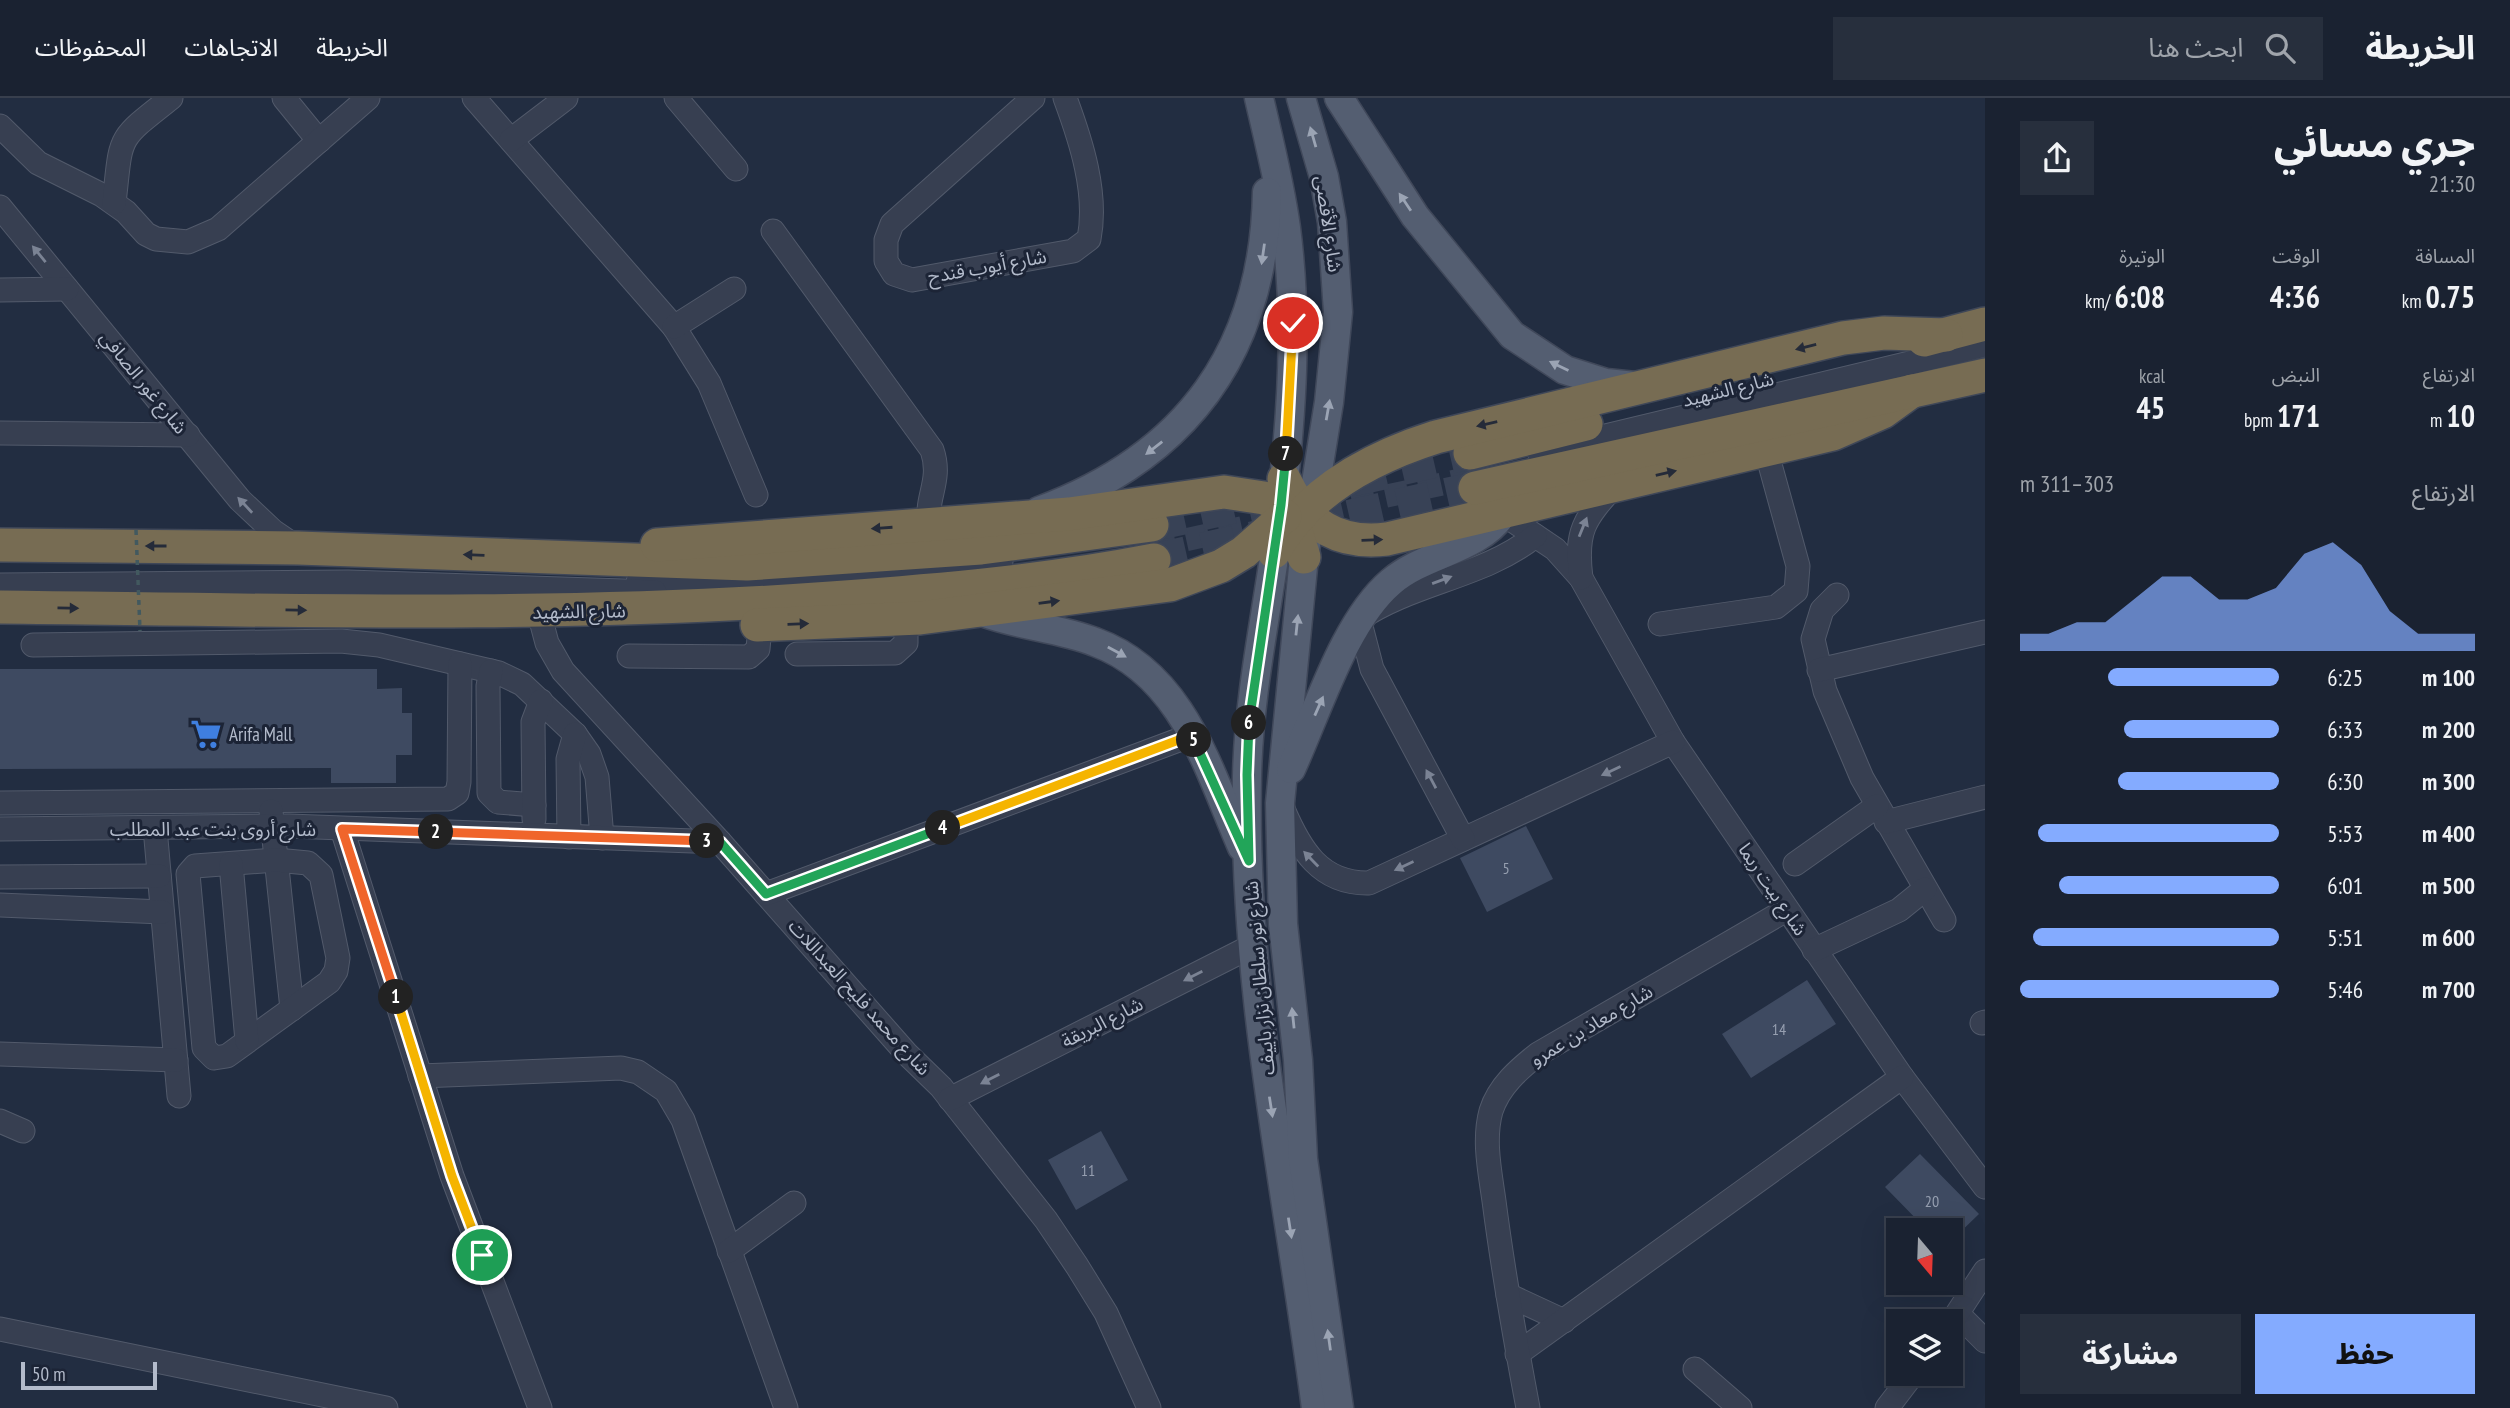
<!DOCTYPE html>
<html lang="ar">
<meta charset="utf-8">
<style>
body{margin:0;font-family:"PT Sans Narrow","Noto Sans Arabic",sans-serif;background:#272f3d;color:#f1f3f6;direction:rtl;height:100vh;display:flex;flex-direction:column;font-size:26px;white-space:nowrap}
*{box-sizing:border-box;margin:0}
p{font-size:23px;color:#9fa4ab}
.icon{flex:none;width:38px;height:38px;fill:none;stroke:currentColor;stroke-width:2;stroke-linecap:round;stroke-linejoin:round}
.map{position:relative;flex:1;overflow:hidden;direction:ltr}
.drawer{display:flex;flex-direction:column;background:#1a2231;width:525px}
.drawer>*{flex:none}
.needle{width:46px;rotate:161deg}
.fabs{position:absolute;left:1886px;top:1120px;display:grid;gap:14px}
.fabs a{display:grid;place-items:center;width:77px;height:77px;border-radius:0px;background:#1a2231;box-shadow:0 7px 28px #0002,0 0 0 2px #383f4d;font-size:35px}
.scale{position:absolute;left:21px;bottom:18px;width:136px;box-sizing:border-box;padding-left:7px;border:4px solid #b3bbcb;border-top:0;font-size:19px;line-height:24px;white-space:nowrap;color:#b3bbcb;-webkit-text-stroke:5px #1c2436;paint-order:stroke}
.pin{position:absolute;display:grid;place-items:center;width:60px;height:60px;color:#fff;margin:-30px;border:4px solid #fff;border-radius:50%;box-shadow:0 2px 7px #0007}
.km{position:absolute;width:35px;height:35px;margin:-18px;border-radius:50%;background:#222;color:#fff;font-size:19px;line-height:35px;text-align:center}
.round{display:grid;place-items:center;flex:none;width:74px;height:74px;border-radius:0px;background:#272f3d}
.headline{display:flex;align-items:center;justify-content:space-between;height:119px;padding:0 35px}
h1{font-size:38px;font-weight:800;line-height:52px}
.metrics{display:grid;grid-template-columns:repeat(3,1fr);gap:10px;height:119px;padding:7px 35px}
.metrics div{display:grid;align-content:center}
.metrics b{font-size:30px;font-weight:800}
.metrics small{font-size:19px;font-weight:400}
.metrics p{font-size:19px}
.chart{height:196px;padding:14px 35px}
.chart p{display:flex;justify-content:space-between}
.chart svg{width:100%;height:126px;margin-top:7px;fill:#84abff;opacity:.7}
.action{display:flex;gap:14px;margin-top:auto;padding:14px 35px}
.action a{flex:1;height:80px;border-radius:0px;background:#84abff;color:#111;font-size:28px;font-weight:800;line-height:80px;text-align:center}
.action a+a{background:#272f3d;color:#f1f3f6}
ul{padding:0 35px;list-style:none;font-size:23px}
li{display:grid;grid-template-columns:112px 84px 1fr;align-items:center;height:52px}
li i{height:18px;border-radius:9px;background:#84abff}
header{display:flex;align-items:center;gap:42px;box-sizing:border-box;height:98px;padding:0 35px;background:#1a2231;border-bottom:2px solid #383f4d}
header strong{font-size:33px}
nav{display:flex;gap:38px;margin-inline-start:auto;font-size:24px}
.search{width:490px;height:63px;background:#272f3d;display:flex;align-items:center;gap:18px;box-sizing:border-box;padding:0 24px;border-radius:0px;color:#9fa4ab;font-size:26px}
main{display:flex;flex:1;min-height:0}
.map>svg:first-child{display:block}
</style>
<header>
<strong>الخريطة</strong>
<div class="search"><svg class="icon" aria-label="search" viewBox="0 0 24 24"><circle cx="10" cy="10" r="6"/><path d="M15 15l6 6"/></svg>ابحث هنا</div>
<nav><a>الخريطة</a><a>الاتجاهات</a><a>المحفوظات</a></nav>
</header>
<main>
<section class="drawer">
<div class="headline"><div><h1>جري مسائي</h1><p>21:30</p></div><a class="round"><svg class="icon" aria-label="share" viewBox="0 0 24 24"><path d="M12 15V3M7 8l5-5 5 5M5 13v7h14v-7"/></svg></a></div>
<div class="metrics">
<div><p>المسافة</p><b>0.75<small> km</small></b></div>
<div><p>الوقت</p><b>4:36</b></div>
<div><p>الوتيرة</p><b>6:08<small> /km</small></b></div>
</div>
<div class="metrics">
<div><p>الارتفاع</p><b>10<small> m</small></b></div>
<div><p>النبض</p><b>171<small> bpm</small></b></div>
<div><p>kcal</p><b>45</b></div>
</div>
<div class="chart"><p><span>الارتفاع</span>303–311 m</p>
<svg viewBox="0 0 160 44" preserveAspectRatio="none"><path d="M0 44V38L10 38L20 34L30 34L40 26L50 18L60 18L70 26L80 26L90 22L100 10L110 6L120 14L130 30L140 38L150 38L160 38V44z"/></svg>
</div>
<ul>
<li><b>100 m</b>6:25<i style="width:66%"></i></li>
<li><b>200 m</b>6:33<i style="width:60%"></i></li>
<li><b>300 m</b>6:30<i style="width:62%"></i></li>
<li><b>400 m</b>5:53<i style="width:93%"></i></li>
<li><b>500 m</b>6:01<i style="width:85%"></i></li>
<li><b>600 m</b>5:51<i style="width:95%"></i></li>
<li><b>700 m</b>5:46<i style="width:100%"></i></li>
</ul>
<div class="action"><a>حفظ</a><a>مشاركة</a></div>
</section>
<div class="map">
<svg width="1985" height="1310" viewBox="0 0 1985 1310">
<rect width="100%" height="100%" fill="#222d41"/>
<!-- building -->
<g fill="#3e4a61">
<polygon points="0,571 377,571 377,591 402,590 402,615 412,615 412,657 396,657 396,685 331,685 331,670 0,671"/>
<polygon points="1526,728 1553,781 1487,814 1460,760"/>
<polygon points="1807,882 1836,926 1751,980 1722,936"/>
<polygon points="1101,1033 1128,1082 1076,1112 1048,1062"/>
<polygon points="1920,1056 1979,1116 1951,1143 1951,1132 1927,1132 1885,1089"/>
</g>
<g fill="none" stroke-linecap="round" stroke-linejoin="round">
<!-- minor-tunnel -->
<polyline stroke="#384256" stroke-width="23" stroke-dasharray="23 11" stroke-linecap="butt" points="1153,449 1474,379"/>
<!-- highway-tunnel -->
<g stroke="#384256" stroke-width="33" stroke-dasharray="33 17" stroke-linecap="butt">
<polyline points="1353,382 1470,355"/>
<polyline points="1152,427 1270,401"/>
<polyline points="1154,462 1475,390"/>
</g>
<!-- minor casing -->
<g stroke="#525a6b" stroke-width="25">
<g id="minor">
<polyline points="284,0 319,43"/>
<polyline points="474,0 674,229 709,285 756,397"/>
<polyline points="676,0 736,71"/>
<path d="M1033,0L892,126L886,142V163L894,176L912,182L1073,153L1089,141C1098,95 1081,43 1065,0"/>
<polyline points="0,28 38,65 102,97 126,114 146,136 156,141 188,144 218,131 368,0"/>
<polyline points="511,42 566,0"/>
<path d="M114,105C122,36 115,44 171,0"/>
<polyline points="0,109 240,402 273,433 298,450"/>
<path d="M773,133L932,352C943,384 923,402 931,426"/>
<polyline points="0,192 67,191"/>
<polyline points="674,229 734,191"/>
<polyline points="0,335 188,337"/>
<polyline points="1539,354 1985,247"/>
<polyline points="1503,416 1555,451 1581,480 1673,644 1902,979 1985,1089"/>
<path d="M1581,480C1575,433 1584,421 1615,387"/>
<polyline points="638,484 816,481 1001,464"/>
<polyline points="0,487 348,484 655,494"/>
<polyline points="1837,497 1822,512 1813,541 1825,593 1862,680 1944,822"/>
<polyline points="539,515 547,545 563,573 720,744 907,956 941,989 1046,1122 1077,1168 1106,1215 1149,1310"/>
<polyline points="1660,526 1776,509 1796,493 1798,468 1766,352"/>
<polyline points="33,547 341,543 379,547 499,575 522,586 575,636 589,656 597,679 602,740"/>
<polyline points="797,556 895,555 906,545 906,521"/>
<polyline points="629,558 749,559 758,551 760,528"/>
<polyline points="1819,572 1985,534"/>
<polyline points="491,573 488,588 489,695 498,704 534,707"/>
<polyline points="0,705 448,701 457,695 459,684 460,566"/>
<path d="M1283,711C1300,751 1320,786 1369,785L1673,644"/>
<polyline points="271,713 292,911"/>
<polyline points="534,721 533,624 541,603"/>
<polyline points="1886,724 1985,699"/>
<polyline points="155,730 179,998"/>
<polyline points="0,731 289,728 720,744"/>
<polyline points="342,731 452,1078 540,1310"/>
<polyline points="569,739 568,661 575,636"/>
<path d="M1463,741L1372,571L1359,521C1414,484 1484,479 1535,438"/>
<polygon points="276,762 308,765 321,777 338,860 336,873 329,884 227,958 214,960 204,950 188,776 195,768"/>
<polyline points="231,766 247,943"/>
<polyline points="1795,766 1877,708"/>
<polyline points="0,779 159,778"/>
<polyline points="766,796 1192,637"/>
<polyline points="0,807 162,814"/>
<polyline points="1814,852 1899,812 1925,791"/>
<polyline points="1982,925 1985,924"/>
<polyline points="0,956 176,962"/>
<polyline points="420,978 621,970 638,974 666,993 683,1022 786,1310"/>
<polyline points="950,1001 1254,847"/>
<polyline points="0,1023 23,1033"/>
<polyline points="729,1153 794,1105"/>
<polyline points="1508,1197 1564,1223"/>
<polyline points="1958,1216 1985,1243"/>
<polyline points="1951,1225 1985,1173"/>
<polyline points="0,1231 386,1310"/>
<polyline points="1517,1256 1902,979"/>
<polyline points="1695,1271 1740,1310"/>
<path d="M1528,1310C1515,1241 1503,1173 1494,1103C1490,1074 1483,1042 1491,1013C1499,988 1519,971 1538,956L1786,812"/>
<polyline points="1887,1310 1913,1276"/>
</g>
</g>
<!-- major casing -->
<g stroke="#40485a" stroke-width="31">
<g id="major">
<path d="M1259,0C1269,43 1280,86 1286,130C1298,222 1292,316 1281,408C1271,498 1249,586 1247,678C1242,891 1289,1100 1316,1310"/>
<polyline points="1301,0 1324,79 1332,124 1338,214 1329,304 1304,459 1280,705 1283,826 1298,962 1303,1061 1339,1310"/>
<polyline points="1339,0 1415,118 1512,237 1565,272 1606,285 1635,288"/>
<path d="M1039,413C1188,358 1264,252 1267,94"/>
<path d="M982,514C1019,528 1059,530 1095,544C1183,576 1208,671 1242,749"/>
<path d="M1291,671C1317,615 1344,524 1391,484C1425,455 1476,453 1503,416"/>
</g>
</g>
<!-- highway casing -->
<g stroke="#3f4758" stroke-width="36">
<g id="highway">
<polyline points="1924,242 1985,226"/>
<polyline points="1470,355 1586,326"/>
<path d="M1284,381C1305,426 1337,447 1387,441L1833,336L1883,314L1912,293"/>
<polyline points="1475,390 1985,277"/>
<polyline points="0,447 298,450 747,466 981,450 1152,427"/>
<polyline points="657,447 1069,416 1224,394 1264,400 1281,407 1293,424 1304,459"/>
<path d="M1274,454C1307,393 1373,359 1436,339L1843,240L1884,235L1946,237"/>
<path d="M0,509C277,512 554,520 831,500C940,492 1047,483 1154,462"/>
<polyline points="757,527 920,520 1170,487 1221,468 1244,454 1285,418"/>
</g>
</g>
<!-- minor -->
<use href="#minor" stroke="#373f51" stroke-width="23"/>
<!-- major -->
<use href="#major" stroke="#545e71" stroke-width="28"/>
<!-- highway -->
<use href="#highway" stroke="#776c53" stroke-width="33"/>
<!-- path-bridge -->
<polyline stroke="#42595f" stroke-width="3.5" stroke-dasharray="5 5" stroke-linecap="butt" points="136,432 140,533"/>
</g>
<!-- one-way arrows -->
<defs><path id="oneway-solid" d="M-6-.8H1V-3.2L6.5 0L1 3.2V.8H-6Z" transform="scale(1.75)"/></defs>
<g fill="#9ba4b4">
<use href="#oneway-solid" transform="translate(1313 39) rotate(-106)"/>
<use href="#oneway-solid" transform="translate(1405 104) rotate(-124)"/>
<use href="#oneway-solid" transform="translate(1263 156) rotate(98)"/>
<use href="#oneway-solid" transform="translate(1559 268) rotate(-154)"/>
<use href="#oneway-solid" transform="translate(1328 312) rotate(-80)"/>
<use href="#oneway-solid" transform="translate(1154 350) rotate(142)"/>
<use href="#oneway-solid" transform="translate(1297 527) rotate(-84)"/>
<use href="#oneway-solid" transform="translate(1117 554) rotate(29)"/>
<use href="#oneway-solid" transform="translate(1319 608) rotate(-66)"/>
<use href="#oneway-solid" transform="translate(1293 920) rotate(-96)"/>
<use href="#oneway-solid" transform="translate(1271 1009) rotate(81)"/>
<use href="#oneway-solid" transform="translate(1290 1130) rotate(81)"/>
<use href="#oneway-solid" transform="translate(1329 1242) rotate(-98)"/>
</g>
<g fill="#7b8394">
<use href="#oneway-solid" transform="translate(39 156) rotate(-129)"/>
<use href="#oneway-solid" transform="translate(245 407) rotate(-133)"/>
<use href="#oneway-solid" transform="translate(1583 429) rotate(-68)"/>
<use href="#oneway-solid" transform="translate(1442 482) rotate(-20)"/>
<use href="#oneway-solid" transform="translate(1611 673) rotate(155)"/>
<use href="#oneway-solid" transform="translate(1431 681) rotate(-118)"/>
<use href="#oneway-solid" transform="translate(1311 761) rotate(-134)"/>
<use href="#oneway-solid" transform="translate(1404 768) rotate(155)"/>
<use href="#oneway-solid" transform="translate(1193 878) rotate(153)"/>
<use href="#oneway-solid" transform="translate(990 981) rotate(153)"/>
</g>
<g fill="#252b39">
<use href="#oneway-solid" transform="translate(1806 249) rotate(166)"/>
<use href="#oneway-solid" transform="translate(1487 326) rotate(167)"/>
<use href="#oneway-solid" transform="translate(1666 375) rotate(-13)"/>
<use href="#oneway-solid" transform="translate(882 430) rotate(176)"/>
<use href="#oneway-solid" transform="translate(1372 442) rotate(-2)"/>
<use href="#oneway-solid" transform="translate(156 448) rotate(-180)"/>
<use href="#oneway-solid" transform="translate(474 457) rotate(-178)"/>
<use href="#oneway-solid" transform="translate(1049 504) rotate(-8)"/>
<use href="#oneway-solid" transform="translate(68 510) rotate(1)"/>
<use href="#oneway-solid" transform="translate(296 512) rotate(1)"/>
<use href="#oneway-solid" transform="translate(798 526) rotate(-2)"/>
</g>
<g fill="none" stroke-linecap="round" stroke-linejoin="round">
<!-- split-1 casing -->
<g stroke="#fff" stroke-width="14">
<polyline id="split-1" points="396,899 452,1078 482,1157"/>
</g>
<!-- split-2 casing -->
<g stroke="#fff" stroke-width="14">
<polyline id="split-2" points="396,899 342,731 436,734"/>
</g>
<!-- split-3 casing -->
<g stroke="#fff" stroke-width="14">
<polyline id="split-3" points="436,734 707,743"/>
</g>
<!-- split-4 casing -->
<g stroke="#fff" stroke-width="14">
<polyline id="split-4" points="707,743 720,744 766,796 943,730"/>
</g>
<!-- split-5 casing -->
<g stroke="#fff" stroke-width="14">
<polyline id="split-5" points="943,730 1192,637 1194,642"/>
</g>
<!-- split-6 casing -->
<g stroke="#fff" stroke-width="14">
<polyline id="split-6" points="1194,642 1249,763 1247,677 1249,625"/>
</g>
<!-- split-7 casing -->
<g stroke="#fff" stroke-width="14">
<polyline id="split-7" points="1249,625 1281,407 1286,356"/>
</g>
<!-- split-8 casing -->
<g stroke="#fff" stroke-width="14">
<polyline id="split-8" points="1286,356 1293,225"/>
</g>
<!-- split-1 -->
<use href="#split-1" stroke="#f5b400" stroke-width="9"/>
<!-- split-2 -->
<use href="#split-2" stroke="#f0652b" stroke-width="9"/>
<!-- split-3 -->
<use href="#split-3" stroke="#f0652b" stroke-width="9"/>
<!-- split-4 -->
<use href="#split-4" stroke="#22a559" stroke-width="9"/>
<!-- split-5 -->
<use href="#split-5" stroke="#f5b400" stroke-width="9"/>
<!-- split-6 -->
<use href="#split-6" stroke="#22a559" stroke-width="9"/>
<!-- split-7 -->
<use href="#split-7" stroke="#22a559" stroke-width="9"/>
<!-- split-8 -->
<use href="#split-8" stroke="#f5b400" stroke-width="9"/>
</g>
<!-- icons -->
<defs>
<g id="supermarket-bare" transform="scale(2.415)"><path d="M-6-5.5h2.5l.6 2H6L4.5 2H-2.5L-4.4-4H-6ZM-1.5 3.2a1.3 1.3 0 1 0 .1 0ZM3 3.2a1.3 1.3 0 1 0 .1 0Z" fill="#3f7fe0" stroke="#1c2436" stroke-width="2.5" paint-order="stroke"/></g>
</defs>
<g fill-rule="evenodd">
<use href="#supermarket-bare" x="206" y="636"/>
</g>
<g text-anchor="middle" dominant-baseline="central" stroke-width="6" stroke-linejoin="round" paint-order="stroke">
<!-- number labels -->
<g font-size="16" fill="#969fb0">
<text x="1506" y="770">5</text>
<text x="1779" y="931">14</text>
<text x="1088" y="1072">11</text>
<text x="1932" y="1103">20</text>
</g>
<!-- street labels -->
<g font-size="19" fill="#b3bbcb" stroke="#1c2436">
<text transform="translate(1329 126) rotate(82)">شارع الأقصى</text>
<text transform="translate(987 168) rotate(-10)">شارع أيوب قندح</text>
<text transform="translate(144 284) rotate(51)">شارع غور الصافي</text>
<text transform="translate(1728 291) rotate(-14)">شارع الشهيد</text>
<text transform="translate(579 513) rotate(-1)">شارع الشهيد</text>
<text x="213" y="731">شارع أروى بنت عبد المطلب</text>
<text transform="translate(1773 791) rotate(56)">شارع بيت ريما</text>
<text transform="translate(1259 880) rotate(-95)">شارع نور سلطان نزار باييف</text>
<text transform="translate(860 899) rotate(48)">شارع محمد فليح العبداللات</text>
<text transform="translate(1102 924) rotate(-27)">شارع البريقة</text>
<text transform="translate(1591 927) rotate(-31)">شارع معاذ بن عمرو</text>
</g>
<!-- poi labels -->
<g font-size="19" fill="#b3bbcb" stroke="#1c2436" text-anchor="start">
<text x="229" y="636">Arifa Mall</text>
</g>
</g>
</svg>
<div class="fabs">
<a><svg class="needle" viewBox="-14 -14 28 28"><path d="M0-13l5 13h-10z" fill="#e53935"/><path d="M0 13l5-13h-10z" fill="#9fa4ab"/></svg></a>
<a><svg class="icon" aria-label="layers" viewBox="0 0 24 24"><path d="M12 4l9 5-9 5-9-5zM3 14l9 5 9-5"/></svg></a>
</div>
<div class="scale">50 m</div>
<div class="pin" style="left:482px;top:1157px;background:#1e9e55"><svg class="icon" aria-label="arrive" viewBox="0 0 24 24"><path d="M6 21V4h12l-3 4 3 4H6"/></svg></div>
<div class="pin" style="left:1293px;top:225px;background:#d93025"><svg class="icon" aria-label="check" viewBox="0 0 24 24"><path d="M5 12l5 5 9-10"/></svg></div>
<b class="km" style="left:396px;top:899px">1</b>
<b class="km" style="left:436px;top:734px">2</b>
<b class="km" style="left:707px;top:743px">3</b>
<b class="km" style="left:943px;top:730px">4</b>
<b class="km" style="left:1194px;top:642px">5</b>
<b class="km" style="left:1249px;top:625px">6</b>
<b class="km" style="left:1286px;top:356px">7</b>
</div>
</main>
